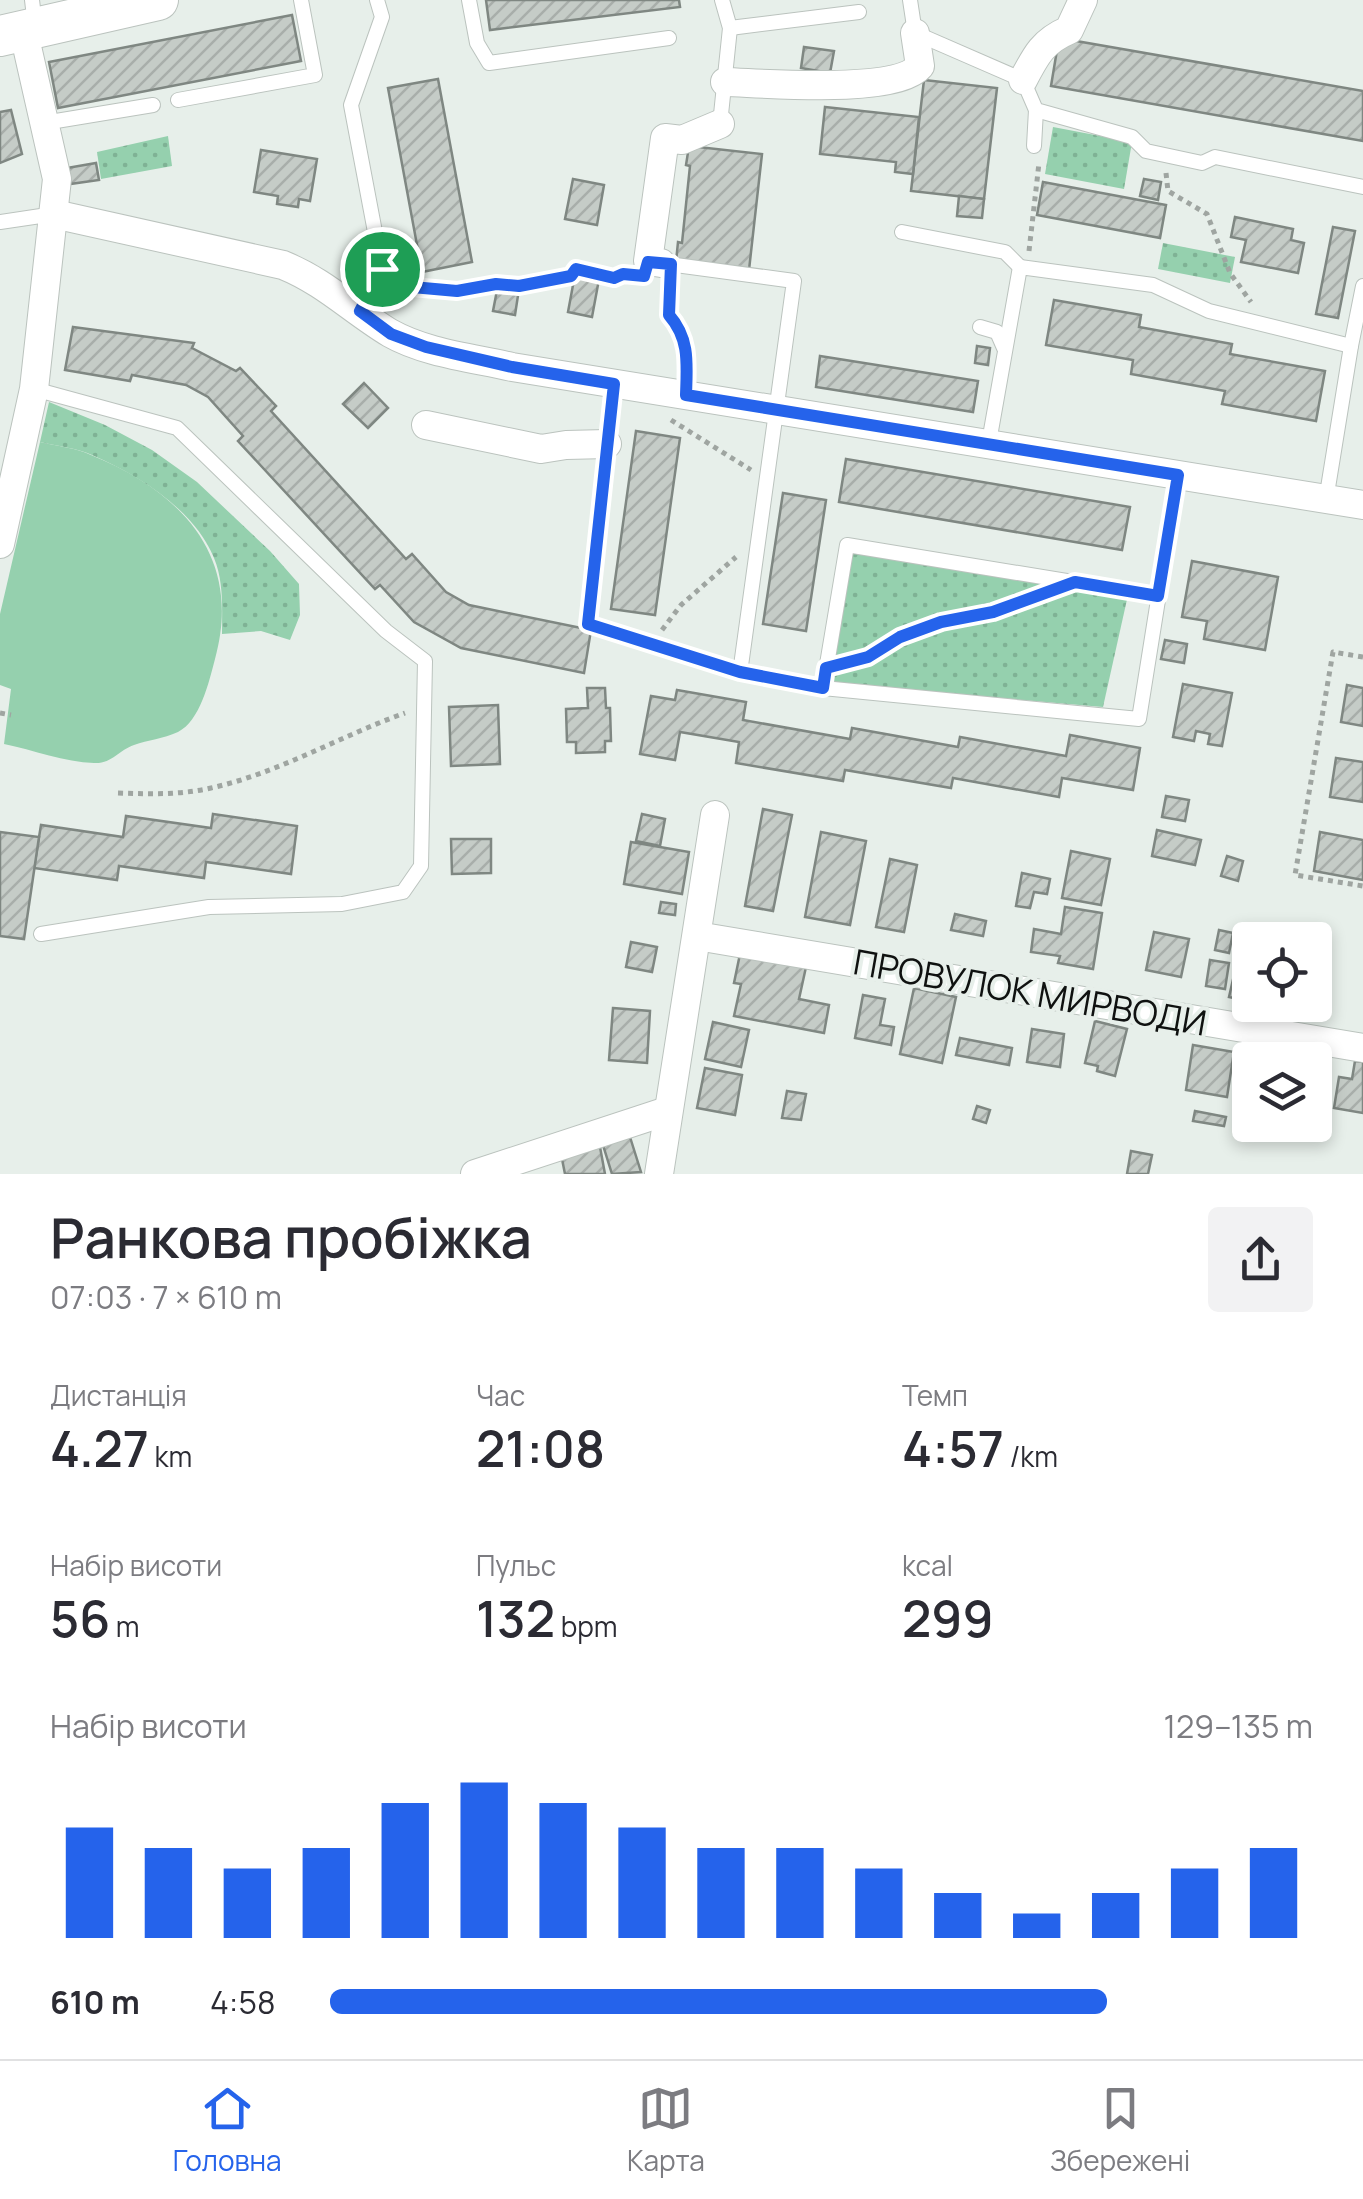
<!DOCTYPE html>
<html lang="uk">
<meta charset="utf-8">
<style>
body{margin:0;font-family:Manrope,sans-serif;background:#f2f2f3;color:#2b2b33;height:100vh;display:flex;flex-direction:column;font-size:38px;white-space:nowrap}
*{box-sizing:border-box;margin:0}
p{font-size:32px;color:#7c7c81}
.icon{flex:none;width:55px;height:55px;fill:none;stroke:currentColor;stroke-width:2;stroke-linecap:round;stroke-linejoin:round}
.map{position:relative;height:1174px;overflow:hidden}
.panel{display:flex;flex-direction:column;background:#fff;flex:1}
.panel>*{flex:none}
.tools{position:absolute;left:1232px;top:922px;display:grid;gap:20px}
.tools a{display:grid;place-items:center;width:100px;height:100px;border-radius:10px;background:#fff;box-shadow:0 5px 15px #0003;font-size:50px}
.pin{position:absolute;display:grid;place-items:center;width:85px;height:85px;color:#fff;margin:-42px;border:5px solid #fff;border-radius:50%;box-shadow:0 2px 10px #0007}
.round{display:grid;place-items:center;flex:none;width:105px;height:105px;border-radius:10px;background:#f2f2f3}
.overview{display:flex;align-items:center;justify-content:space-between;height:170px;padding:0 50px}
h1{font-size:55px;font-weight:600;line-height:75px}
.figures{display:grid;grid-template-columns:repeat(3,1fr);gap:15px;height:170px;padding:10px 50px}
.figures div{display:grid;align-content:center}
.figures b{font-size:50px;font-weight:600}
.figures small{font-size:28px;font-weight:400}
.figures p{font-size:28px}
.chart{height:280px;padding:20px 50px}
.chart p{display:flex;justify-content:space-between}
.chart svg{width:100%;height:180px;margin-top:10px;stroke:#2563eb;stroke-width:6}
ul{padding:0 50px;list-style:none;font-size:32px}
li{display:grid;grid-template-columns:160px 120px 1fr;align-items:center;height:75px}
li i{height:25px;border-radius:12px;background:#2563eb}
.menu{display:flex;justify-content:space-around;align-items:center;height:140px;border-top:2px solid #e1e1e2;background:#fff;font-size:28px;color:#7c7c81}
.menu a{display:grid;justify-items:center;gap:5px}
.menu .selected{color:#2563eb}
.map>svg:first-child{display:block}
</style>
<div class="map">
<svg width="1363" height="1174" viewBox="0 0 1363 1174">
<defs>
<pattern id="park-dots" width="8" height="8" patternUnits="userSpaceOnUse" patternTransform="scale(2.5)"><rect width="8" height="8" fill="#95d0ae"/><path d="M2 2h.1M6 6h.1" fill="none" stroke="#7fb295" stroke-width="1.8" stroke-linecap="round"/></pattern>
<pattern id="building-hatch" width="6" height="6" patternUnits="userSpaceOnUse" patternTransform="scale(2.5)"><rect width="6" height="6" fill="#c5ccc7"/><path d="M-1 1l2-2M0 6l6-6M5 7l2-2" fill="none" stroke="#a8aeaa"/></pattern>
</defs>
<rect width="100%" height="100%" fill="#e7efea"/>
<!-- grass -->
<path fill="#95d0ae" d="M40,442C57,446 76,448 91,455C182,492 243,557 215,659C209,682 200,721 178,732C163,739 148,740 134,745C119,750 112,764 94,763C65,762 33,750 4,744L11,689L0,685V614Z"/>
<!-- park -->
<g fill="url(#park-dots)">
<polygon points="1053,127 1132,142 1124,189 1045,174"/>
<polygon points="168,136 172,166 101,179 97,152"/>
<polygon points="1163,243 1235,257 1230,283 1158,269"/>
<path d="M49,402L105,425L152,450L197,482L270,551L299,584L300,615L290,640L261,631L222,634C222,609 224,582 214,558C194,509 138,475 92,455C76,448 57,446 40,442Z"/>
<polygon points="851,549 1128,595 1103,707 829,683"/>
</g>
<!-- building -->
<g fill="url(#building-hatch)" stroke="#7f8782" stroke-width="2.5">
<polygon points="486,0 679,0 680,7 490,30"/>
<polygon points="292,15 301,61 58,108 49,62"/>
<polygon points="1059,38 1363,91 1363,141 1051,86"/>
<polygon points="804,47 834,51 830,73 801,68"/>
<polygon points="438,79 472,262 422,272 388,88"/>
<polygon points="924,80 997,88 984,199 911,191"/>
<polygon points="825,107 919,117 913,174 895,172 896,162 820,154"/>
<polygon points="11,110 22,154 0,163 0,112"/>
<polygon points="689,146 762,154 749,270 676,262 678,242 682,243 690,166 686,165"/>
<polygon points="261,150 317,159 310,201 299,199 298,207 277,204 278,196 254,192"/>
<polygon points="96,163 99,180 70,184 67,168"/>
<polygon points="573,179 604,185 597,225 565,219"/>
<polygon points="1144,179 1161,182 1158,200 1140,196"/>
<polygon points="1043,182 1166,205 1160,238 1037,215"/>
<polygon points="959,196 984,199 982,218 957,216"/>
<polygon points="1235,217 1293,229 1291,240 1304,243 1298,273 1241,262 1246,240 1231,237"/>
<polygon points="1333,227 1355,231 1338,318 1316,314"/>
<polygon points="576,269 600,274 592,317 568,312"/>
<polygon points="498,285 519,289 515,315 493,311"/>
<polygon points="1054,300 1141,315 1139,327 1232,344 1230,354 1325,371 1316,421 1222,404 1225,391 1131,374 1133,360 1046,345"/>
<polygon points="73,327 194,343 192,348 236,371 240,368 276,406 271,411 406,559 412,554 446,592 469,605 591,630 584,673 461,648 414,622 380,585 375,589 238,441 243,436 208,397 186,385 132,375 130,381 65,370"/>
<polygon points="977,346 990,348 988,365 975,363"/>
<polygon points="820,356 978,381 973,412 816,387"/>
<polygon points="364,383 388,408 368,428 343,404"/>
<polygon points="636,431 680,438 655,615 611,609"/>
<polygon points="846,459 1130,507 1122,550 839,502"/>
<polygon points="783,493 826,500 806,631 763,624"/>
<polygon points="1192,561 1278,577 1265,650 1204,639 1207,621 1182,617"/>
<polygon points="1165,640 1187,644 1184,663 1161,659"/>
<polygon points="1183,684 1232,693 1222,746 1208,744 1210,734 1196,731 1194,741 1173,737"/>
<polygon points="1347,685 1363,688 1363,726 1341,722"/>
<polygon points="587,688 605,688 606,708 610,708 611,741 605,741 605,752 576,753 576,742 567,742 566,709 588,708"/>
<polygon points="677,690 746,702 743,720 850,739 852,728 958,747 960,737 1066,756 1070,735 1140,748 1133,790 1062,778 1059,797 953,778 951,788 845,770 843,781 736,763 739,742 680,732 675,760 640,754 651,696 675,700"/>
<polygon points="498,705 500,764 451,766 449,707"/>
<polygon points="1336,758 1363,762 1363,802 1330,797"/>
<polygon points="1166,796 1189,800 1185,821 1162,817"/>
<polygon points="763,809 792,815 773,911 745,906"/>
<polygon points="213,814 297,826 291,874 206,862 204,878 119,866 117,880 34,868 41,825 123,837 126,816 211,828"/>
<polygon points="642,814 665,819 660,846 636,841"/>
<polygon points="1157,830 1201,840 1195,865 1152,856"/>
<polygon points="0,832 39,837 24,939 0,936"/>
<polygon points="821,832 866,841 850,925 805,917"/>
<polygon points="1320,832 1363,840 1363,880 1314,871"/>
<polygon points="451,839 491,839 491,873 452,874"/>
<polygon points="631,842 689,852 682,894 624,884"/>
<polygon points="1071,851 1110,859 1101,905 1062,898"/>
<polygon points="1227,856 1243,861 1238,881 1221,876"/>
<polygon points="890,859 917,865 904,932 876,927"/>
<polygon points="1022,873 1050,879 1047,894 1034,892 1030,908 1016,906"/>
<polygon points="661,902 676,904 675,915 659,913"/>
<polygon points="1065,907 1102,913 1093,969 1058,963 1060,956 1031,952 1034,929 1061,934"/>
<polygon points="955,914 986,921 983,936 951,930"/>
<polygon points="1219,930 1233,933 1229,953 1215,950"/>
<polygon points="1154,932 1189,939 1181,977 1146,970"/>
<polygon points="631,942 657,947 652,972 626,967"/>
<polygon points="740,954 806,967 799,999 829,1005 824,1033 734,1016 741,984 734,983"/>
<polygon points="1210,960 1229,963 1225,989 1206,986"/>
<polygon points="1250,960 1248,1001 1229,997 1237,962 1249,965"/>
<polygon points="914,988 956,997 942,1063 900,1054"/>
<polygon points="863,995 885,999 880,1025 894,1027 891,1045 855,1038"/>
<polygon points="613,1008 650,1011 647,1063 609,1060"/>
<polygon points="1095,1021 1127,1029 1115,1076 1097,1071 1098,1066 1085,1063"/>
<polygon points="713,1022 749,1030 741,1067 705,1059"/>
<polygon points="1032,1029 1064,1034 1060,1067 1027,1062"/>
<polygon points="960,1038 1012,1048 1009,1065 956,1055"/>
<polygon points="1193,1045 1234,1052 1227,1097 1186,1090"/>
<polygon points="1277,1046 1318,1054 1315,1072 1315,1060 1274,1060"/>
<polygon points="1355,1061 1363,1062 1363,1113 1334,1108 1339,1077 1352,1079"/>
<polygon points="705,1068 742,1075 735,1115 697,1108"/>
<polygon points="787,1091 806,1094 801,1120 782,1118"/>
<polygon points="977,1106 990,1110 986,1123 973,1119"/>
<polygon points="1195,1111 1226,1117 1224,1126 1193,1121"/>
<polygon points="630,1137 641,1172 612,1174 603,1145"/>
<polygon points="600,1147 605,1174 565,1174 560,1149"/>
<polygon points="1131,1151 1152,1155 1148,1174 1127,1174"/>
</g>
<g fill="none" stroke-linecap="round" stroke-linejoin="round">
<!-- service casing -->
<g stroke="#bbc3be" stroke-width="16">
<g id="service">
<polyline points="32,0 35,25"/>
<polyline points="377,0 382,17 351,105 382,269"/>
<polyline points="469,0 477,43 489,63 669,38"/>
<polyline points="910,0 915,33 1023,80 1036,110 1132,137 1146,151 1202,163 1215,157 1363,187"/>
<polyline points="730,28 859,12"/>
<polyline points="178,100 315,75 301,0"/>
<polyline points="44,123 153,105"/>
<polyline points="720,124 730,28 722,0"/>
<polyline points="1034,146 1036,110"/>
<polyline points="0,222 54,214"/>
<polyline points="902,232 1005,252 1020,267"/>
<polyline points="661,263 794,281 740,673 823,688 1139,719 1178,475"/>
<polyline points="980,327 997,332 1004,348"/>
<polyline points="1351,346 1363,286"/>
<polyline points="614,384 588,623 740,673"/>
<polyline points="34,389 177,428 386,631 425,661 421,866 403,892 342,904 209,907 41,934"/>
<polyline points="989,442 1020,267 1153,285 1209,311 1351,346 1326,500"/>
<polyline points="823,688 847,545 1158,596"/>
</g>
</g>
<!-- minor casing -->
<g stroke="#bbc3be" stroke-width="30">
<g id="minor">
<path d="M1023,80C1036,55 1043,41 1069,30L1083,0"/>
<path d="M725,82C763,83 896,95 920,66L915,33"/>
<path d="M54,214L283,265C325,282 352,310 390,333C425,353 473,358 512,367L1363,505"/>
<polyline points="661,263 648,261 665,138 682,140 720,124"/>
<polyline points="360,311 382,269"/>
<polyline points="426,425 541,449 566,445 607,444"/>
<polyline points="0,544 34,389 57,179 23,29"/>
<polyline points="697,936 1363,1048"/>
<polyline points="475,1174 667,1111"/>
<polyline points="659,1174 715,815"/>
</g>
</g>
<!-- secondary casing -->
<g stroke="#bbc3be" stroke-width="42">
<polyline id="secondary" points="0,36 158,0"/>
</g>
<!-- path -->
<g stroke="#9fa5a1" stroke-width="5" stroke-dasharray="5 5" stroke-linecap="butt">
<polyline points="1166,173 1168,191 1207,214 1230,273 1251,302"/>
<polyline points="1029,251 1039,163"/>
<polyline points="671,284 669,315 683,331 687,372"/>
<polyline points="400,285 457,291 496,284 519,287 571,276 576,269 614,278 625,274"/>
<polyline points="671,420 751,470"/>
<polyline points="662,630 681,605 736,557"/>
<polyline points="1363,657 1333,652 1295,875 1363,886"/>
<path d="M844,663C878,654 906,633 939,623C973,613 1007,609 1040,596"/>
<polyline points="0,713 11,715"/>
<path d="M118,793C150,794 180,795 211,788C279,773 340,736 405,713"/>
</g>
<!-- service -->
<use href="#service" stroke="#fff" stroke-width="14"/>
<!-- minor -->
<use href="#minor" stroke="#fff" stroke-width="28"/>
<!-- secondary -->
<use href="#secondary" stroke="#fff" stroke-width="40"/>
</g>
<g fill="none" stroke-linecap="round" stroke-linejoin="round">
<!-- route casing -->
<g stroke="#fff" stroke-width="20">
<path id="route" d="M648,262L671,264L669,315C690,339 687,364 686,395L1178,475L1158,596L1075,582L993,612L941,622L900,637L868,657L826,668L823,688L740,672L588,624L614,384L512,367L426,347L391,334L360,311L382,269L394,265L401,286L457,291L496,284L519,286L571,276L576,269L614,278L623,274L644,276Z"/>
</g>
<!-- route -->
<use href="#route" stroke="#2563eb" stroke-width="12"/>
</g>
<g text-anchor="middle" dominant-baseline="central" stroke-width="8" stroke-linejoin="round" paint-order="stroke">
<!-- street labels -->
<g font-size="35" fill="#0f1110" stroke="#e7efea">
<text transform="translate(1030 992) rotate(10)">ПРОВУЛОК МИРВОДИ</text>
</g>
</g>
</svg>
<div class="tools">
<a><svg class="icon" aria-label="locate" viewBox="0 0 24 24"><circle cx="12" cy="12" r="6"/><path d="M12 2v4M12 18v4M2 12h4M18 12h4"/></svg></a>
<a><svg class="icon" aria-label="layers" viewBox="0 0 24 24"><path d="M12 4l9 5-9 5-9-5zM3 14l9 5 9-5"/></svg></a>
</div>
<div class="pin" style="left:382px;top:269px;background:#1e9e55"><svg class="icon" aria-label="arrive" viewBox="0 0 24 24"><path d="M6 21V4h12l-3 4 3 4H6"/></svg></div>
</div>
<section class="panel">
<div class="overview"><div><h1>Ранкова пробіжка</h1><p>07:03 · 7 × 610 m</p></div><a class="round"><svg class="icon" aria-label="share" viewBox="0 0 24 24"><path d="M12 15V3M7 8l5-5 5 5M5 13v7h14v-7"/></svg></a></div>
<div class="figures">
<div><p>Дистанція</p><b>4.27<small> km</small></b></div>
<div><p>Час</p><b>21:08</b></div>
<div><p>Темп</p><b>4:57<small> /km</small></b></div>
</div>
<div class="figures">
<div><p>Набір висоти</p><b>56<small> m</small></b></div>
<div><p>Пульс</p><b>132<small> bpm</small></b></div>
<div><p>kcal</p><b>299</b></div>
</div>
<div class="chart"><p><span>Набір висоти</span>129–135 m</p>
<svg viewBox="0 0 160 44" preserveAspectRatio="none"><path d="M5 44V17M15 44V22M25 44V27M35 44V22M45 44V11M55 44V6M65 44V11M75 44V17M85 44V22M95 44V22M105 44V27M115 44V33M125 44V38M135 44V33M145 44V27M155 44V22"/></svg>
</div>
<ul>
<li><b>610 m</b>4:58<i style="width:79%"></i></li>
</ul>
</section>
<nav class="menu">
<a class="selected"><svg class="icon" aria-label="home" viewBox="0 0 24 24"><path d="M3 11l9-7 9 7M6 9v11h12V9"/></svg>Головна</a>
<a><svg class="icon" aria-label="map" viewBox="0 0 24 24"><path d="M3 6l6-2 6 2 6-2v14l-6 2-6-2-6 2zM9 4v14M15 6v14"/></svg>Карта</a>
<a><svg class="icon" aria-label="saved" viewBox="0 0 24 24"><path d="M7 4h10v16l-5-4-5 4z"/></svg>Збережені</a>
</nav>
